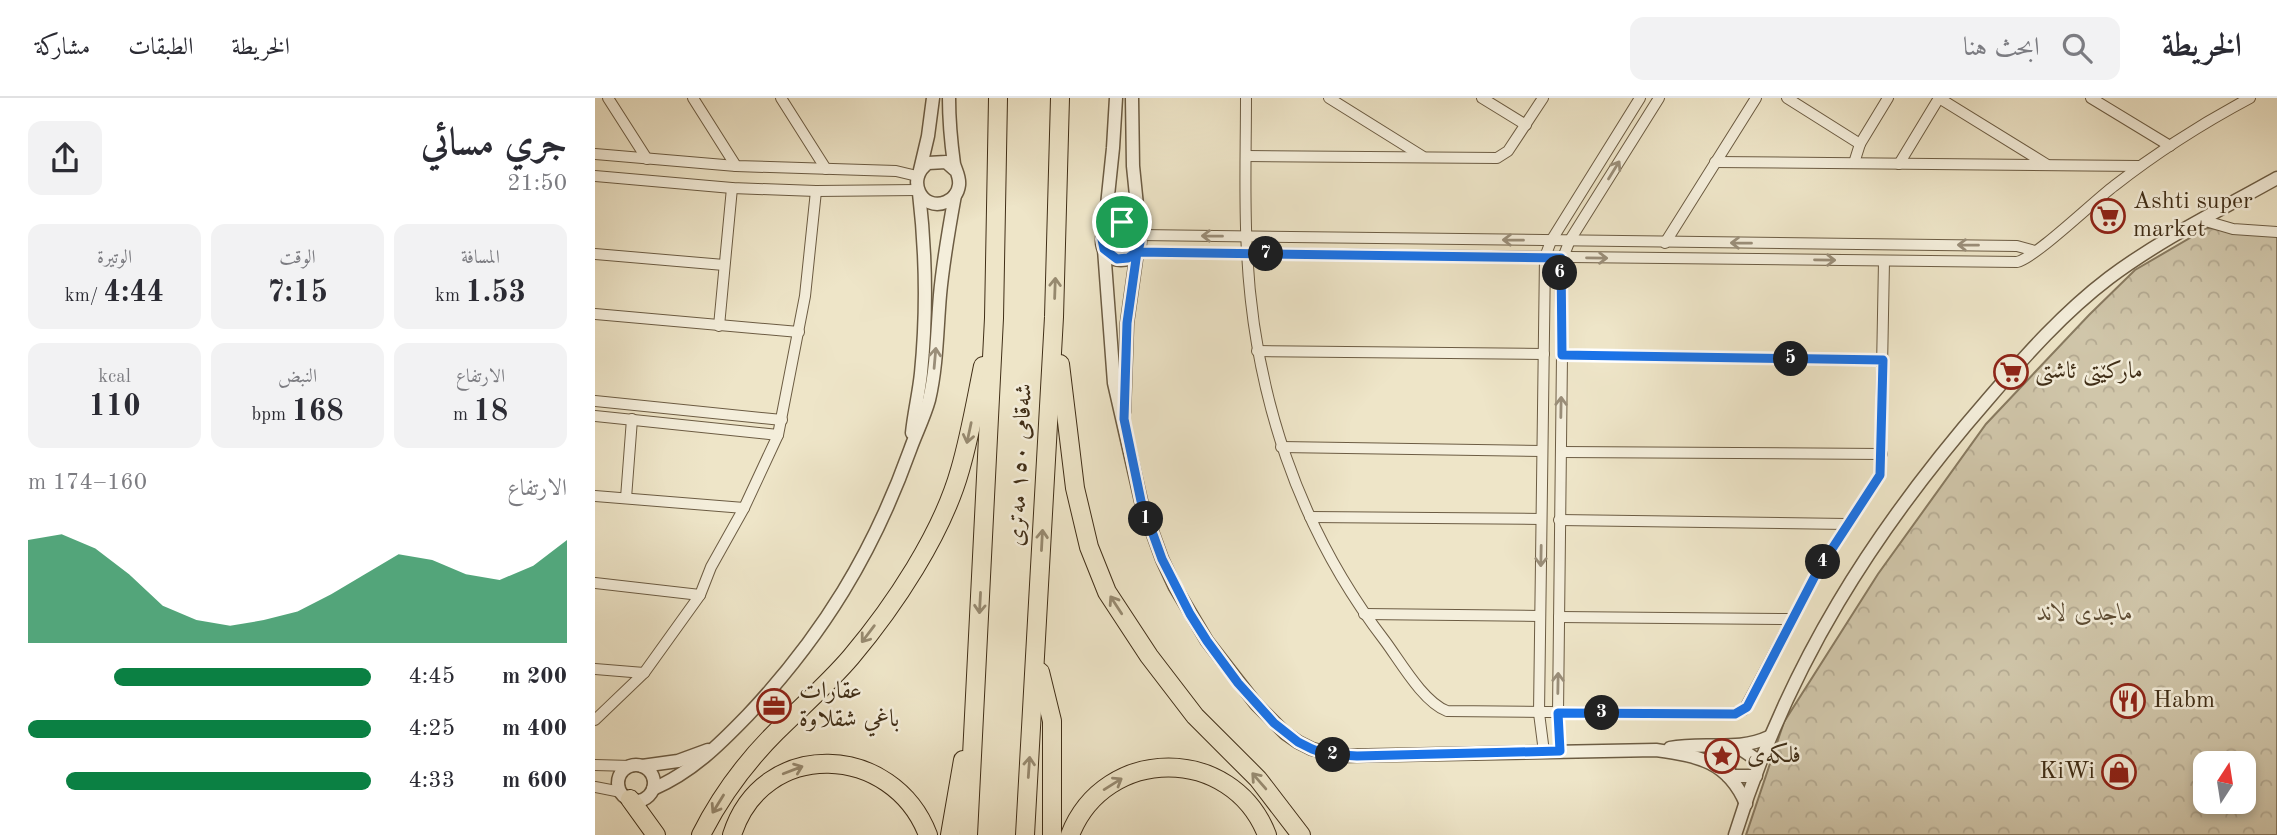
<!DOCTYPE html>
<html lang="ar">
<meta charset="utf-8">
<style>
body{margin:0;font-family:"Old Standard TT",Amiri,serif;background:#f2f2f3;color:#2b2b33;direction:rtl;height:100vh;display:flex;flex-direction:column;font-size:26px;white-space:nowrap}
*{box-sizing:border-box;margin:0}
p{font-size:23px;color:#7c7c81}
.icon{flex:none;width:38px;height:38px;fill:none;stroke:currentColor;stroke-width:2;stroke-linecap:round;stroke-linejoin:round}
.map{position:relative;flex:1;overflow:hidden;direction:ltr}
.side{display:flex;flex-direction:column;background:#fff;width:595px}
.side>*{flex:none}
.needle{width:46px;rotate:12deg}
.tools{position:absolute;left:1598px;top:653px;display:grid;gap:14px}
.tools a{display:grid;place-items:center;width:63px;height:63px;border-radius:14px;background:#fff;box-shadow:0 4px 10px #0003;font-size:35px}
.pin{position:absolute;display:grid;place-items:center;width:60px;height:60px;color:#fff;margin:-30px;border:4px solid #fff;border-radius:50%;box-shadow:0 2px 7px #0007}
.km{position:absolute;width:35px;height:35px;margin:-18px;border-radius:50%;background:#222;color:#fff;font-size:19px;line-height:35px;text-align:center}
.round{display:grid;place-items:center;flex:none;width:74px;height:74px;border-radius:14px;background:#f2f2f3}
.headline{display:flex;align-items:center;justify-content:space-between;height:119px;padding:0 28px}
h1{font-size:38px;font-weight:800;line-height:52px}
.metrics{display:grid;grid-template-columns:repeat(3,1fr);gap:10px;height:119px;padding:7px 28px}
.metrics div{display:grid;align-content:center;border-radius:14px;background:#f2f2f3;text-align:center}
.metrics b{font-size:30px;font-weight:800}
.metrics small{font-size:19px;font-weight:400}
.metrics p{font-size:19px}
.chart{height:196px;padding:14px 28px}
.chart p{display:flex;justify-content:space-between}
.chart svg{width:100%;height:126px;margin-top:7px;fill:#0b8043;opacity:.7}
ul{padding:0 28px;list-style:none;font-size:23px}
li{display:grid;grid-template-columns:112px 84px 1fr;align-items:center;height:52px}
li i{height:18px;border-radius:9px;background:#0b8043}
header{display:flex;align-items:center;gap:42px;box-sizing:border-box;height:98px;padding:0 35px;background:#fff;border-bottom:2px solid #e1e1e2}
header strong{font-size:33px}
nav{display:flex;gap:38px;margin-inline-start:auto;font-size:24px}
.search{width:490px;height:63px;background:#f2f2f3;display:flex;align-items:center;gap:18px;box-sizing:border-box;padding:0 24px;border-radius:14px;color:#7c7c81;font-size:26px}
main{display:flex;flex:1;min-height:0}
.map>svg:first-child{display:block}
</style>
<header>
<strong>الخريطة</strong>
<div class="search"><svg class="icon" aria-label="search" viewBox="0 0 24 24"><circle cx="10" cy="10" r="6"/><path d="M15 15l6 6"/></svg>ابحث هنا</div>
<nav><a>الخريطة</a><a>الطبقات</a><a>مشاركة</a></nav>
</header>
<main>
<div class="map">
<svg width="1682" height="737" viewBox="0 0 1682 737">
<defs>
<pattern id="forest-crowns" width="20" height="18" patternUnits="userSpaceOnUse" patternTransform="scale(1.75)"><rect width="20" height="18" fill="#d0c6aa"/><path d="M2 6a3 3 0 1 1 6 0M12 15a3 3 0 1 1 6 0" fill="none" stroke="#b4aa92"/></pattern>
</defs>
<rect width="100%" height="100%" fill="#eee5c8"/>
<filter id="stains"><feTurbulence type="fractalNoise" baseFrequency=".00286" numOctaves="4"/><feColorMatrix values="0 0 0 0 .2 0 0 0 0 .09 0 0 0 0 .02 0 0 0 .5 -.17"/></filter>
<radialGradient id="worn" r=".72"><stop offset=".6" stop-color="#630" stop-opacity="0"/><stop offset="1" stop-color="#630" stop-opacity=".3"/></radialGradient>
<!-- forest -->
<path fill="url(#forest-crowns)" stroke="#887a60" stroke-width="2" fill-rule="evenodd" d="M1612,130L1682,133V737H1151L1189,624L1283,476L1391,326L1494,217L1540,172ZM1610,665H1648V704H1610Z"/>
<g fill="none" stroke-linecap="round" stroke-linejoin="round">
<!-- minor casing -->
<g stroke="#6c5c43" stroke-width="12">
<g id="minor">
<polyline points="13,0 52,61"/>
<polyline points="98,0 141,68"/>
<polyline points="186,0 231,71"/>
<path d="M651,0C651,51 649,103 652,154C659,295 703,430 790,543C805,563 828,604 852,613L1136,616L1149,612L1222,474L1285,377L1289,163"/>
<polyline points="734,0 827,58"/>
<polyline points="887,0 931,27"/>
<polyline points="1192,0 1265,46"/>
<polyline points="1344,0 1451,66"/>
<polyline points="1496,0 1575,48"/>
<polyline points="0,56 141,68 301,73 322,78"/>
<polyline points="651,58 902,60 913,53 948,0"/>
<polyline points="1120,64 1544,68"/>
<polyline points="1259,65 1265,46 1293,0"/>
<polyline points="1304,66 1344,0"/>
<polyline points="0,78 137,90 221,93 323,92"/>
<polyline points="1607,122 1638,131 1682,134"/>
<polyline points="545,137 1422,148 1440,153"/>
<polyline points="1070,145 1161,0"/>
<path d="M542,154L1422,164C1440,160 1499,103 1519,88C1561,55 1608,25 1655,0"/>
<polyline points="0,156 129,167"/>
<polyline points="0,216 204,234"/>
<polyline points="124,228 137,90"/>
<polyline points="662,253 949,256"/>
<polyline points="967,257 1288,262"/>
<polyline points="0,303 187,322"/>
<polyline points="0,318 183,337"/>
<polyline points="686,349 947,353"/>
<polyline points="966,354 1287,356"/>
<polyline points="0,398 149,410"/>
<polyline points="31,400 37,321"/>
<polyline points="715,419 946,421"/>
<polyline points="964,422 1252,426"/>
<polyline points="0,485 105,497"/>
<polyline points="769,516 945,518"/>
<polyline points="964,519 1197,521"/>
<polyline points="0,571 49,575"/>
<polyline points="0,622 49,575 105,497 116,469 149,410 183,337 210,198 221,93"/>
<polyline points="965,653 963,615 967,257 965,167 975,142 1064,0"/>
<polyline points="949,654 944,615 950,159 956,143 1045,0"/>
<polyline points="0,667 36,668"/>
<polyline points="0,689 26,694"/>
</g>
</g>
<!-- tertiary casing -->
<g stroke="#6c5c43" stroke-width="15">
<g id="tertiary">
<path d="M354,0C354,22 356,44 359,66C361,73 365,79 364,87C363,95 358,101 351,104C327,114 310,81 333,65L351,64L360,72"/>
<polyline points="537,0 538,68 545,137"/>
<polyline points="325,72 333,38 338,0"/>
<circle cx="526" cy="143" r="19"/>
<polyline points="509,136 518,50 521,0"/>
<path d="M509,151L519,285L546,403L567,461L580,489L612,543L661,606L690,635L703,644L717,651L746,658L1061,652C1103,658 1133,663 1151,706"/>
<polyline points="529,314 532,225 542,154"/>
<path d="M317,335C319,315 324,295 326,275C332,215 331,155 324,95"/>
<path d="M1075,650C1109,643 1142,654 1174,639"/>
<circle cx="41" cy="685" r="18"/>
<polyline points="47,668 83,663 113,652"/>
<polyline points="1161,678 1133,678 1135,659 1143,649 1165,664"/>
<path d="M58,691C97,674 124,647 153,617C228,537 278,455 315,352C321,335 329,320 334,302C342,268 342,232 345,197C348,164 354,130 360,97"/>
<path d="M1140,737C1192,568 1278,433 1394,300C1431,257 1468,215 1514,180C1566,141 1625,112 1682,80"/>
</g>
</g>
<!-- motorway casing -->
<g stroke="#402e17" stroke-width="20">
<g id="motorway">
<polyline points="465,266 480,390 494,449 512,494 554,558 600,618 663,681 706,737"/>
<polyline points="445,574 457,623 457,737"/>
<polyline points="35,701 61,737"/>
<path d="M106,737C125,699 151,664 181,634C206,609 233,586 256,559C299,508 347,436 365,372C375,338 381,302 388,268"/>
<path d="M137,737C168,639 298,645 333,737"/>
<polyline points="355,737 368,662"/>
<polyline points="373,737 399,220 403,0"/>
<polyline points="430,737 459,219 465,0"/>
<path d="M475,737C510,647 637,647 672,737"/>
</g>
</g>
<!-- minor -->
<use href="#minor" stroke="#f4eedb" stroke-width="10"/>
<!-- tertiary -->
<use href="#tertiary" stroke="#f4eedb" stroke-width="12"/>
<!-- motorway -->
<use href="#motorway" stroke="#eee5c8" stroke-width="18"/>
</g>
<!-- one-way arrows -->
<defs><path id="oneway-shaft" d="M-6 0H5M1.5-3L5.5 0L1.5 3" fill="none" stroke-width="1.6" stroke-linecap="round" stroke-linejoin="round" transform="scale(1.75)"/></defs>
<g stroke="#9a8e79">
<use href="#oneway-shaft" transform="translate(1019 72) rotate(-58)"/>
<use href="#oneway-shaft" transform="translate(617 138) rotate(-179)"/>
<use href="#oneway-shaft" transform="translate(918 142) rotate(-179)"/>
<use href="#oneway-shaft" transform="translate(1146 145) rotate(-179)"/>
<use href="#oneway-shaft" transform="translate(1373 147) rotate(-179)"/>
<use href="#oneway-shaft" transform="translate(1002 160) rotate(1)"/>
<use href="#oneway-shaft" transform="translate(1230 162) rotate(1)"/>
<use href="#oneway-shaft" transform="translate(340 260) rotate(-85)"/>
<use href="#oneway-shaft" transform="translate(966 309) rotate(-89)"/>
<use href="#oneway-shaft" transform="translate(946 458) rotate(91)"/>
<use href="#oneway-shaft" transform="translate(963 585) rotate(-89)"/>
</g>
<g stroke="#978a70">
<use href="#oneway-shaft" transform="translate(460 190) rotate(-88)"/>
<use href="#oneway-shaft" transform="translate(374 335) rotate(102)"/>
<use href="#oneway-shaft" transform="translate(447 442) rotate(-87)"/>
<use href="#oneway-shaft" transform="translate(385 505) rotate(93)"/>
<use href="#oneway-shaft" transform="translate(521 507) rotate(-123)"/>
<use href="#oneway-shaft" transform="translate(273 536) rotate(127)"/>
<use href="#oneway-shaft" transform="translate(434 669) rotate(-86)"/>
<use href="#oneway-shaft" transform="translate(198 672) rotate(-21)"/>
<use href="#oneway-shaft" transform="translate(664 683) rotate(-131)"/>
<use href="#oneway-shaft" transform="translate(518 686) rotate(-32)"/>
<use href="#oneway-shaft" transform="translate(123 706) rotate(122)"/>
</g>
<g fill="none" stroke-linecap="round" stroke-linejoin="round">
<!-- route casing -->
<g stroke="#fff" stroke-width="14">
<path id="route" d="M527,124C543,127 549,140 542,154L532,225L529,321L546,403L567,461L595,516L612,543L643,585L679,625L703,644L717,651L731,656L762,658L965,653L963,615L1140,616L1152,609L1222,474L1285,377L1288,262L967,257L966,160L542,154L533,160L522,161L509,151L507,141L516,127L527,124"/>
</g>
<!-- route -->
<use href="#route" stroke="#1a73e8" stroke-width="9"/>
</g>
<!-- icons -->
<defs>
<g id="supermarket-ring" transform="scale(1.75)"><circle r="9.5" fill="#f4eedb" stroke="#8f2418" stroke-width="1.5"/><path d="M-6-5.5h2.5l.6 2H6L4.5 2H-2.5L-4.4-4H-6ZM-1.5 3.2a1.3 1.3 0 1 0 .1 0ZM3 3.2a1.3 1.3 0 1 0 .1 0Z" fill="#8f2418"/></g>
<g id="restaurant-ring" transform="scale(1.75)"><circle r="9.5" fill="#f4eedb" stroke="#8f2418" stroke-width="1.5"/><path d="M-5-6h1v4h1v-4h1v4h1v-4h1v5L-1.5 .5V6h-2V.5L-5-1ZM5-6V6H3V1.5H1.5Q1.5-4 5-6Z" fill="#8f2418"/></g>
<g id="office-ring" transform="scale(1.75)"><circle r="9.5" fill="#f4eedb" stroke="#8f2418" stroke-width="1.5"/><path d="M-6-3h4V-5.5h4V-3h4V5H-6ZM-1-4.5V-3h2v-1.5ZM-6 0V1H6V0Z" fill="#8f2418"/></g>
<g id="sight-ring" transform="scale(1.75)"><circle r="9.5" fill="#f4eedb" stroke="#8f2418" stroke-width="1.5"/><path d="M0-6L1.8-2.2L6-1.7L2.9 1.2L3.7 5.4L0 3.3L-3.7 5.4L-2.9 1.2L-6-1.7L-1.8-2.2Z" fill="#8f2418"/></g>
<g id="shop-ring" transform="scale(1.75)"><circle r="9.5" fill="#f4eedb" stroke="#8f2418" stroke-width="1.5"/><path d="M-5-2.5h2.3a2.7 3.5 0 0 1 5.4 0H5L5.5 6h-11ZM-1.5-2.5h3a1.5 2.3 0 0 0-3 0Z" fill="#8f2418"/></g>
</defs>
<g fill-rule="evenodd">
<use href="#supermarket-ring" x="1513" y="118"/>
<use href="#supermarket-ring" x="1416" y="274"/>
<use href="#restaurant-ring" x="1533" y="603"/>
<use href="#office-ring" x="179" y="608"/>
<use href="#sight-ring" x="1127" y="658"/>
<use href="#shop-ring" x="1524" y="674"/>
</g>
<g text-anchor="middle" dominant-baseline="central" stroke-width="5" stroke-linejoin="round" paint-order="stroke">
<!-- poi labels -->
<g font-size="24" fill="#402e17" stroke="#f4eedb" text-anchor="start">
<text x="1538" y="104">Ashti super<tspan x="1538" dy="28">market</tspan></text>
<text x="1440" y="274">مارکێتی ئاشتی</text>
<text x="204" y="594">عقارات<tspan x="204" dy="28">باغي شقلاوة</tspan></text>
<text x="1558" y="603">Habm</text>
<text x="1152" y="658">فلکەی</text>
<text x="1500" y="674" text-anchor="end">KiWi</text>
</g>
<!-- street labels -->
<g font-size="24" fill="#402e17" stroke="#f4eedb">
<text transform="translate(426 367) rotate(-87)">شەقامی ١٥٠ مەتری</text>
</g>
<!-- park labels -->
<g font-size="24" font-style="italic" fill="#5d4c34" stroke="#f4eedb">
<text x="1490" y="516">ماجدی لاند</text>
</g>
</g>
<rect width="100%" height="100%" filter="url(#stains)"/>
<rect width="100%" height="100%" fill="url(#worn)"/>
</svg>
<div class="tools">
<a><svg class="needle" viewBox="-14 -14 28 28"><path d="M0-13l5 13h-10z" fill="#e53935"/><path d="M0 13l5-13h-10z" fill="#7c7c81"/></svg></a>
</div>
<div class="pin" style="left:527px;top:124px;background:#1e9e55"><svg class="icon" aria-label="arrive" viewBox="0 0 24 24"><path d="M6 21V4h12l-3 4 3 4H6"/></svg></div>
<b class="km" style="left:551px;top:421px">1</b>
<b class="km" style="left:738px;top:657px">2</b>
<b class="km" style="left:1007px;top:615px">3</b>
<b class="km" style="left:1228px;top:464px">4</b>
<b class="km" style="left:1196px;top:261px">5</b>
<b class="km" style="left:965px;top:175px">6</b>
<b class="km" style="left:671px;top:156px">7</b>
</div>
<section class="side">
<div class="headline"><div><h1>جري مسائي</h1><p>21:50</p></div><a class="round"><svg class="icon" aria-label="share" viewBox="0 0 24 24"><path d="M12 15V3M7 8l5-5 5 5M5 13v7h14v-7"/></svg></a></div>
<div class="metrics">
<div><p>المسافة</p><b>1.53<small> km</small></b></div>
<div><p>الوقت</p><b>7:15</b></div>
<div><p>الوتيرة</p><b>4:44<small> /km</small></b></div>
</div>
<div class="metrics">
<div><p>الارتفاع</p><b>18<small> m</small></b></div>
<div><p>النبض</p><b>168<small> bpm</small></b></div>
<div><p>kcal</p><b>110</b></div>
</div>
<div class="chart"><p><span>الارتفاع</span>160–174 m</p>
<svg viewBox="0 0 160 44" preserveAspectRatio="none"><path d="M0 44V8L10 6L20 11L30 20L40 31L50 36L60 38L70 36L80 33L90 27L100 20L110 13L120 15L130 20L140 22L150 17L160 8V44z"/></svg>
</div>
<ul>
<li><b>200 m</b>4:45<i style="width:75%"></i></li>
<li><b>400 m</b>4:25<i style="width:100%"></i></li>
<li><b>600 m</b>4:33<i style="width:89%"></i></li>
</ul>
</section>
</main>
